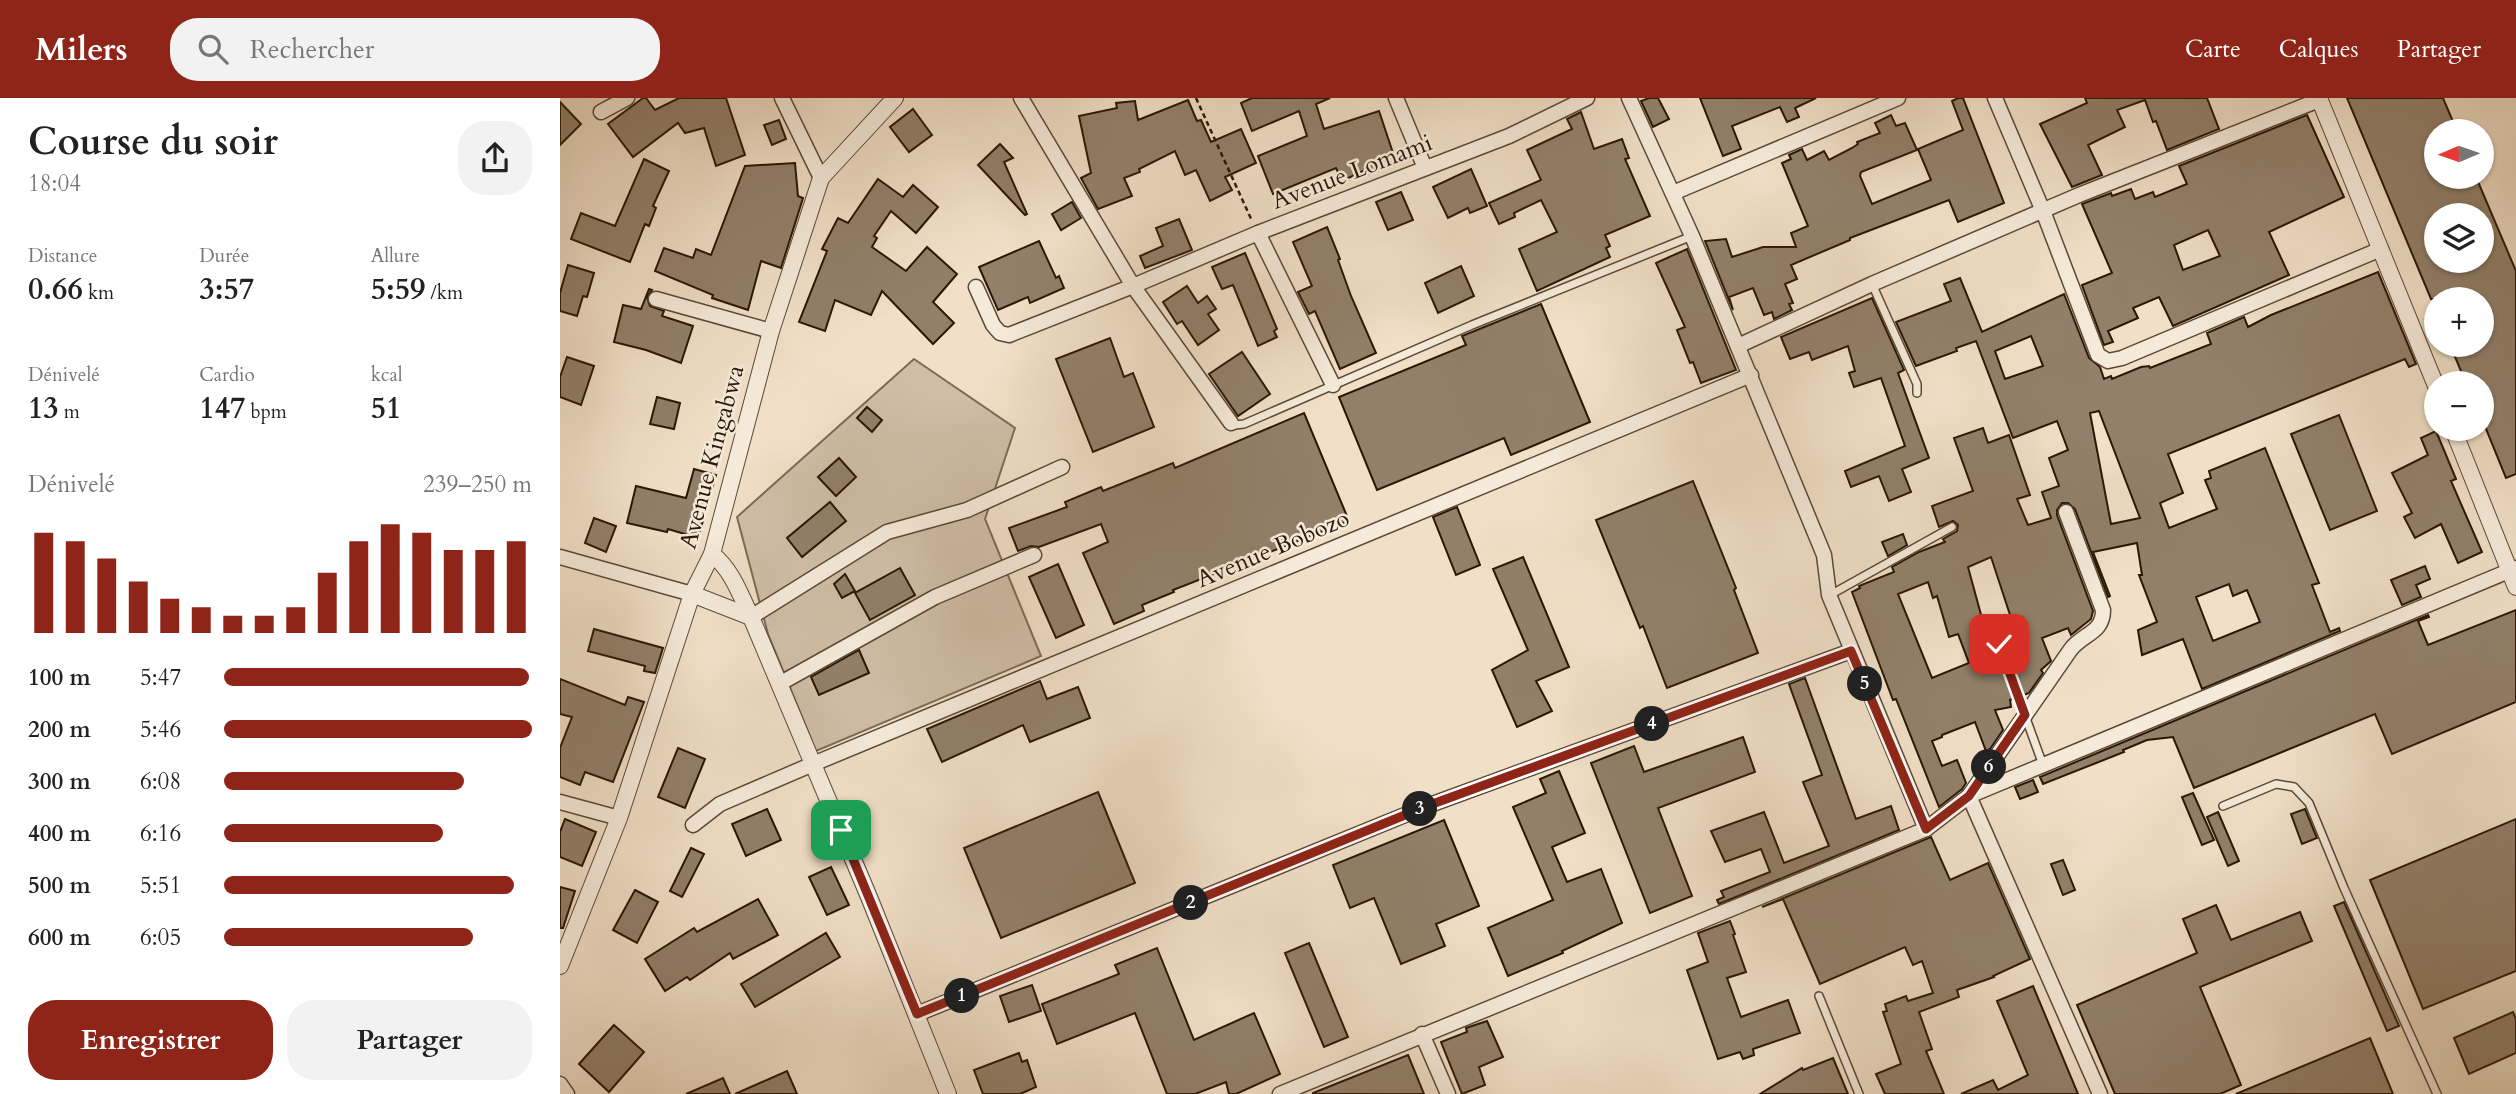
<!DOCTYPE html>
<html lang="fr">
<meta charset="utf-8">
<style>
body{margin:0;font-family:Cardo,serif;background:#f2f2f2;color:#222;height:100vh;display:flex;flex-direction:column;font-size:26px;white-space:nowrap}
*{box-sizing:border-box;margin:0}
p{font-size:23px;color:#767676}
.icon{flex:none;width:38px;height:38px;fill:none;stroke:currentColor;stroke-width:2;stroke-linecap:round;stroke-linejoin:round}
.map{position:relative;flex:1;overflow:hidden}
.side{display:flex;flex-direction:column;background:#fff;width:560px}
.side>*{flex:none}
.needle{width:46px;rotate:268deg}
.tools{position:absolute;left:1864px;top:21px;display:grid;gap:14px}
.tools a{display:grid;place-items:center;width:70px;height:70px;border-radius:50%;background:#fff;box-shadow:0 2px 5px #0004;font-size:35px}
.pin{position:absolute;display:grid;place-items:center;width:60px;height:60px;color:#fff;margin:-30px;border-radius:14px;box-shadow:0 4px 10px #0006}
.km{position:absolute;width:35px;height:35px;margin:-18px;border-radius:50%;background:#222;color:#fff;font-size:19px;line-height:35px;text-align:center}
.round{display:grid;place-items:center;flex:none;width:74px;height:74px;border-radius:28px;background:#f2f2f2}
.overview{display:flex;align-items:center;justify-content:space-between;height:119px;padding:0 28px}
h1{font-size:38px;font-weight:800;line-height:52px}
.stats{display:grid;grid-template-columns:repeat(3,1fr);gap:10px;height:119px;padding:7px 28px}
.stats div{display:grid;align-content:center}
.stats b{font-size:30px;font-weight:800}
.stats small{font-size:19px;font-weight:400}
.stats p{font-size:19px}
.chart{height:196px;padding:14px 28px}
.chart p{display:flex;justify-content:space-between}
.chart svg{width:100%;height:126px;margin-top:7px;stroke:#8f2418;stroke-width:6}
.cta{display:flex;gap:14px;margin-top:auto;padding:14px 28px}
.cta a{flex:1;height:80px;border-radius:28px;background:#8f2418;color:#fff;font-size:28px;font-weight:800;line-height:80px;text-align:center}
.cta a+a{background:#f2f2f2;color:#222}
ul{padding:0 28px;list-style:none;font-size:23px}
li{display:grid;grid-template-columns:112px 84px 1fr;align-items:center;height:52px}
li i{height:18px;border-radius:9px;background:#8f2418}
header{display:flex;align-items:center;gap:42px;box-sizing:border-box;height:98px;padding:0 35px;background:#8f2418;color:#fff}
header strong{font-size:33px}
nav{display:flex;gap:38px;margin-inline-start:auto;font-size:24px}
.search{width:490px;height:63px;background:#f2f2f2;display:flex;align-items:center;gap:18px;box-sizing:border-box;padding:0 24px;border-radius:28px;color:#767676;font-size:26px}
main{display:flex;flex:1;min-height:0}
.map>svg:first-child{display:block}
</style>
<header>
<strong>Milers</strong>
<div class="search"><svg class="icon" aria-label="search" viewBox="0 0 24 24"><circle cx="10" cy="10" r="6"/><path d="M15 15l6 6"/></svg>Rechercher</div>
<nav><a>Carte</a><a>Calques</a><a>Partager</a></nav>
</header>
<main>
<section class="side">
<div class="overview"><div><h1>Course du soir</h1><p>18:04</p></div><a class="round"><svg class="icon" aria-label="share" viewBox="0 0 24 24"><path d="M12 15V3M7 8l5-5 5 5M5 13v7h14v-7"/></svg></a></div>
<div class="stats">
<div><p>Distance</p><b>0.66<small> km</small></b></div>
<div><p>Durée</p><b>3:57</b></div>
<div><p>Allure</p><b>5:59<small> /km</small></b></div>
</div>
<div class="stats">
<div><p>Dénivelé</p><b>13<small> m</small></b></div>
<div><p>Cardio</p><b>147<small> bpm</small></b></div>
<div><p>kcal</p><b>51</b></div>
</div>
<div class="chart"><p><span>Dénivelé</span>239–250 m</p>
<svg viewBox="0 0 160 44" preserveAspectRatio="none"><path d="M5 44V9M15 44V12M25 44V18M35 44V26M45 44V32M55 44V35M65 44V38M75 44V38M85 44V35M95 44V23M105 44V12M115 44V6M125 44V9M135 44V15M145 44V15M155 44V12"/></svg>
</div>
<ul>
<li><b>100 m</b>5:47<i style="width:99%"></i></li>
<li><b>200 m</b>5:46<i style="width:100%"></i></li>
<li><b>300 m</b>6:08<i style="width:78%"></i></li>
<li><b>400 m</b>6:16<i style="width:71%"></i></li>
<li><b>500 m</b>5:51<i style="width:94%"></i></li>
<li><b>600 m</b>6:05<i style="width:81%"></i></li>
</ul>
<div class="cta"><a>Enregistrer</a><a>Partager</a></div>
</section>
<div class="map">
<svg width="1956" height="996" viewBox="0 0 1956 996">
<rect width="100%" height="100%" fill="#f1e0c8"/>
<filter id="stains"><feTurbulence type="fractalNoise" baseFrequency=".00286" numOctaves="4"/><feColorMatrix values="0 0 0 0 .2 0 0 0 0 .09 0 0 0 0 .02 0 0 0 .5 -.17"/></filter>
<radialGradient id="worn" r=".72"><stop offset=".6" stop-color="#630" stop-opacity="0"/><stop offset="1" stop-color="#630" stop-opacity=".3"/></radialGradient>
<!-- green -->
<polygon fill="#cfbea7" stroke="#7d6a56" stroke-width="2" points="354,261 455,330 425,421 481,558 256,653 208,536 177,419"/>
<!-- building -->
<g fill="#92806a" stroke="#2b1705" stroke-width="2" fill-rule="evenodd">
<polygon points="83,0 86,0 95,12 119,0 166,0 185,57 156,68 144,30 125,35 118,25 73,59 48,26"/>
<polygon points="692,0 770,0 756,6 764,31 819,13 836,64 805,77 803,73 782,83 776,70 713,96 698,58 747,38 739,13 692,33 681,5"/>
<polygon points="1089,0 1098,0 1109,21 1093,29 1081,3"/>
<polygon points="1140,0 1256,0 1235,10 1239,19 1227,24 1220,9 1172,28 1181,51 1163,58"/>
<polygon points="1398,0 1403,0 1444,105 1398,124 1389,102 1290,140 1290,142 1231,167 1237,181 1225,186 1233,205 1229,206 1232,212 1214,221 1212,214 1204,217 1193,190 1169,199 1173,212 1145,143 1166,141 1172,159 1203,149 1236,149 1231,135 1248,128 1222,65 1231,61 1229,57 1242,51 1247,62 1264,53 1269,62 1292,50 1298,46 1297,44 1320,35 1315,25 1331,17 1336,28 1345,25 1357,52 1301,74 1300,78 1312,106 1371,82 1358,51 1403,32 1392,3"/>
<polygon points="1525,0 1647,0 1659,31 1607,52 1596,23 1593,24 1585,2 1557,12 1565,29 1528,47 1542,77 1512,89 1480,26 1527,5"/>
<path d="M1787,0H1883L1897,33H1876V79H1916L1956,173V376L1946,380L1922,321V285H1906L1890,247H1922V201H1871ZM1876,117H1922V163H1876Z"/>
<polygon points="628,2 637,23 641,22 651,44 681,31 696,65 665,79 672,92 650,103 636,72 625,77 615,53 579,71 580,74 564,80 572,98 538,111 521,80 531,75 519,18 557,10 556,5 575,3 578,22"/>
<polygon points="0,4 21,26 0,47"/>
<polygon points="353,11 372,37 349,54 330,29"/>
<polygon points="1021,14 1034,51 1062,41 1069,60 1065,61 1090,118 1045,137 1050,148 1046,150 1050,159 977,193 959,151 997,134 981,102 954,115 955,119 939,126 929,105 981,82 967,52 1012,31 1007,21"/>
<path d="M1747,17L1784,99L1709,134L1729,177L1613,228L1599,199L1573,210L1578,220L1548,233L1553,244L1544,247L1522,187L1552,175L1522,106L1551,95L1552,98L1571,91L1575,101L1593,94L1595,99L1627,86L1619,68ZM1648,132L1660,158L1623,172L1614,147Z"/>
<polygon points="219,22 226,41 212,47 204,27"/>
<polygon points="440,46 453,60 444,64 467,116 465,117 418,67"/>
<polygon points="84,61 109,73 93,108 96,110 89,128 85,126 70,164 11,141 21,115 55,128"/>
<polygon points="235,65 238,98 243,100 221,170 201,163 188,212 152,200 153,197 95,173 104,150 133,160 136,151 151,157 185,68"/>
<polygon points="911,71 927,108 910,115 908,110 888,120 873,89"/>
<polygon points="318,81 343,99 353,87 378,109 356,135 331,113 314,138 317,140 312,149 346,173 367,149 397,176 373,204 394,225 373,246 322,193 311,217 275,202 265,233 239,224 267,153 262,151 278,120 288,125"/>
<polygon points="841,94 853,122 828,132 816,104"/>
<polygon points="512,104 521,120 501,132 492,116"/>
<polygon points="619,121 632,152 585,170 580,158 603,148 596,130"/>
<polygon points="767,129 780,161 778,162 791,198 816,255 780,271 755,213 749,216 738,194 752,188 733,144"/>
<polygon points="479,143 496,180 499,178 504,190 470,205 468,199 438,212 419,169"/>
<polygon points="1127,151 1176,272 1141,285 1133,264 1130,265 1117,232 1125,229 1096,165"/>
<polygon points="685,155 717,231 714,233 717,239 698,248 673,187 662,191 652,169"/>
<polygon points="8,167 34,175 27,199 23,198 17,218 0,213 0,195"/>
<polygon points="901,168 914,198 878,215 865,185"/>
<path d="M1818,174L1856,266L1849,269L1845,261L1608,356L1623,395L1600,405L1609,430L1657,411L1645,382L1651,380L1649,373L1705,350L1759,485L1752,487L1770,534L1779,530L1780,533L1642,591L1623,541L1582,557L1578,532L1597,524L1579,477H1582L1577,445L1533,454L1550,498L1548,499L1515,411L1508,405H1502L1497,412V417L1533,513L1531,521L1511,537L1508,530L1482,540L1491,563L1481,572L1483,575L1469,595L1464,597L1444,543L1439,540L1434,543L1433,548L1453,601L1450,602L1451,609L1435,612L1443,632L1430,651L1426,653L1415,624L1382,637V639L1372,643L1382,668L1397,662L1406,685L1402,691L1379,709L1336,601L1333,602L1292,494L1300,490L1299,488L1334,474L1332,469L1359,454L1385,444L1383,441L1397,433L1398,427L1393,423L1379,429L1372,408L1413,393L1394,340L1423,330L1428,345L1449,337L1470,397L1457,401L1468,427L1491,420L1482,394L1499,388L1489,360L1508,352L1497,323L1453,340L1416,243L1396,250L1397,253L1356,268L1336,224L1391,203L1384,186L1400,180L1422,234L1504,196L1529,260L1540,269L1544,281L1551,278L1552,281L1581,269L1589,268L1590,270L1651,246L1647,235L1684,219L1688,229L1711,217ZM1471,238L1483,268L1445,281L1435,253ZM1539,313L1580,420L1551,426L1530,315ZM1431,459L1453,526L1430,535L1423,524L1408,469ZM1368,484L1373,500L1377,498L1389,539L1398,536L1409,565L1372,580L1338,496ZM1669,486L1673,498L1687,492L1700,524L1653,543L1636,499Z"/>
<polygon points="627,188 638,205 647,198 656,211 648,216 659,232 638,247 622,223 617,226 603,204"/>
<polygon points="89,191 92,192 87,199 90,208 104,213 102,218 133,228 121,265 86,252 54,244 63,207 81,211"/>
<polygon points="1312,200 1344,272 1338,275 1369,360 1342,371 1351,394 1329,403 1319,378 1291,389 1285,373 1345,348 1321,280 1294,289 1289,275 1295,273 1288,248 1252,262 1249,254 1230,261 1221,239"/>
<polygon points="981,206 1030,324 951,357 944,340 817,392 779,299 906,247 902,238"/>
<polygon points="550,240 564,279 573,275 594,329 533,354 496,261"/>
<polygon points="682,254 710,296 678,318 649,276"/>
<polygon points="7,259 34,268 21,307 0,299 0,279"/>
<polygon points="97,299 120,305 114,331 90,326"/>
<polygon points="307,309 322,322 312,334 297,320"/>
<polygon points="744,315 789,423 613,492 614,494 582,507 584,513 554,526 523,455 548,444 541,426 479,449 471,448 458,453 449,430 507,409 505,404 541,389 543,393 613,365 615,370"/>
<polygon points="1779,317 1817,413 1770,432 1731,336"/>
<polygon points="1876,333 1896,381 1891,383 1922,454 1898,465 1881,426 1855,440 1844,419 1852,415 1832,375 1868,357 1861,340"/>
<polygon points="279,360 296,379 276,398 258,379"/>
<polygon points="134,371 156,377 138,440 108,431 107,434 67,425 76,388 126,400"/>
<polygon points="1133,383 1176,490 1174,492 1198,555 1107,590 1083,528 1080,530 1036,422"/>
<polygon points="270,404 286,423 242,459 227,440"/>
<polygon points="897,409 920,467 896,477 873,419"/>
<polygon points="34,420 56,428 46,454 25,445"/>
<polygon points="1343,436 1347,447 1328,458 1322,444"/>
<polygon points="963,459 1009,569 976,583 992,613 957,629 932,572 968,552 933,471"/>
<polygon points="498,466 524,527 496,540 469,479"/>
<polygon points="1865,468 1870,481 1856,487 1861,499 1842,507 1831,482"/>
<polygon points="340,470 355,497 310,522 295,495"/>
<polygon points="285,476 295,493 282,500 274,486"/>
<polygon points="1956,512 1956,604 1832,656 1815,616 1634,690 1613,639 1587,642 1563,652 1564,654 1483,686 1480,679 1868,517 1869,519 1858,523 1868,547"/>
<polygon points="34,531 103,550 95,575 84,573 85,568 28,553"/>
<polygon points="299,552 309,575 259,597 251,579"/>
<polygon points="1245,580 1296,721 1331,708 1339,732 1159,806 1157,802 1164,799 1161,793 1210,774 1201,751 1165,764 1151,733 1204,714 1224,765 1269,748 1243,684 1262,677 1229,586"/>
<polygon points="0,581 65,607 68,599 84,604 53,684 25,674 20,687 0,679 0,650 12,619 0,616"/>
<polygon points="480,583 487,601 518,589 530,620 470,644 463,627 382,664 367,631"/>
<polygon points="1183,639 1195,674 1098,710 1132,798 1090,815 1031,665 1074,648 1084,674"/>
<polygon points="118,650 145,661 125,710 98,699"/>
<polygon points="999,673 1025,735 992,749 1007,784 1041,771 1062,825 1002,853 1003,855 948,878 928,830 993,802 953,709 986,695 980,681"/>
<polygon points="1473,682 1478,694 1460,701 1455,689"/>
<polygon points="538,694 575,785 441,840 404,750"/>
<polygon points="1633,695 1654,742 1642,747 1622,699"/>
<polygon points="207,711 221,742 186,758 172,726"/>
<polygon points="1745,711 1757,740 1742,746 1731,716"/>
<polygon points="1658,714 1679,763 1668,768 1647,719"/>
<polygon points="5,721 36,734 22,768 0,759 0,734"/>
<polygon points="1956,721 1956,873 1863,911 1810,782"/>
<polygon points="884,722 919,808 876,826 885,848 841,866 814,800 790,810 773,767"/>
<polygon points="1371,739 1390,782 1428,765 1470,861 1433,878 1434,879 1397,892 1399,899 1359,914 1372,951 1366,953 1384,996 1325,996 1316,976 1341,966 1323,914 1327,913 1325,906 1346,898 1348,903 1373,895 1362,863 1353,867 1345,849 1260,886 1223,801 1202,809"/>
<polygon points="131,750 144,756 122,799 110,793"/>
<polygon points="1503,762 1515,792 1503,797 1491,766"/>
<polygon points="271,769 289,807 267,817 249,779"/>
<polygon points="0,789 15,793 3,830 0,830"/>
<polygon points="75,792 98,804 77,845 53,832"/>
<polygon points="198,801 218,837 173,861 170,855 130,882 127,879 105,893 85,861 134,830 137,834"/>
<polygon points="1784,804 1839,928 1827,933 1774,808"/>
<polygon points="1656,807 1671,842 1740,814 1752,843 1640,889 1681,987 1660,996 1555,996 1517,907 1637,855 1623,821"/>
<polygon points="1170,823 1175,836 1173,837 1186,874 1167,880 1181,919 1228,902 1240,935 1193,951 1194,957 1183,961 1180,954 1158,961 1127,872 1148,864 1138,835"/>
<polygon points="266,835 280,859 195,909 181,886"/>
<polygon points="749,845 788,939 764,949 725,855"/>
<polygon points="597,850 634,942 694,915 720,976 676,996 669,996 666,984 635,996 607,996 575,915 497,946 482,906 559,876 555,867"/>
<polygon points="472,887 481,913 449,924 440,898"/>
<polygon points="1473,888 1518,996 1401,996 1433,982 1438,992 1468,977 1437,903"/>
<polygon points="1953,914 1956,921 1956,955 1909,976 1894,940"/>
<polygon points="927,923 943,959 919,969 925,987 902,996 881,944 907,934 906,930"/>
<polygon points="54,927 84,954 49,994 19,966"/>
<polygon points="1810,940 1833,996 1676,996"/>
<polygon points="459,955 462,964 467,962 476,989 460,996 423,996 414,972"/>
<polygon points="848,957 864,996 753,996 753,995"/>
<polygon points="1273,960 1288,996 1200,996 1242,970 1243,972"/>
<polygon points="227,973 237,996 175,996"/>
<polygon points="163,980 170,996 126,996"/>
</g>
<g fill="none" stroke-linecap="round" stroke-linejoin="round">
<!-- service casing -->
<g stroke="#5c4936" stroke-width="10">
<g id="service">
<polyline points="1312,186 1357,286 1357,295"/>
<polyline points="671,325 675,327 684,326 912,227 1132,138"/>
<polyline points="1270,497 1392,429"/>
<polyline points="1439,546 1483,667"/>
<polyline points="1663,708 1716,686 1734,689 1749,705 1784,790 1877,996"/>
<polyline points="1259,898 1299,996"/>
</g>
</g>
<!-- minor casing -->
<g stroke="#5c4936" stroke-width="17">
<g id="minor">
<polyline points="222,0 261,80"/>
<polyline points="461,0 573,188 671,325"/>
<polyline points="836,0 865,70"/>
<polyline points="1069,0 1132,138 1264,457 1269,497 1366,731"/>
<polyline points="1435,0 1483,113 1538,257 1548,263 1562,260 1821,151"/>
<polyline points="41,14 67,0"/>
<polyline points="1113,95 1338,0"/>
<polyline points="698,135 773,287"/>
<polyline points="416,189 433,227 440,235 449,237 573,188 698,135 949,38 1027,0"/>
<polyline points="96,201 211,233"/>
<polyline points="1178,248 1312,186 1519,97 1759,2"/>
<path d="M1506,414L1543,512C1543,535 1524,535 1511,551L1409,698L1540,996"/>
<polyline points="0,459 132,496"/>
<polyline points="191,519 327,434 407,412 502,369"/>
<polyline points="219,586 375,499 474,457"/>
<polyline points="0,704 59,720"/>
<polyline points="133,727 160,706 253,666 1191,277"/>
<polyline points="357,916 867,708 1291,553"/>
<polyline points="862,936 888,996"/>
<polyline points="0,986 7,996"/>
<polyline points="720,996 1366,731 1409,698 1956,470"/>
</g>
</g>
<!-- tertiary casing -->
<g stroke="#5c4936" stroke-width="18">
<g id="tertiary">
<polyline points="1759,0 1876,288"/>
<polyline points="1893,331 1956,489"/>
<path d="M152,456C172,472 180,496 191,519L309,799L388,996"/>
<polyline points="132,496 191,519"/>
<polyline points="0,868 59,720 132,496 152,456 211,233 261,80 335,0"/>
</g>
</g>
<!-- path -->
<polyline stroke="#2b1705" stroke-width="2.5" stroke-dasharray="5 3.5" stroke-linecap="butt" points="636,0 692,123"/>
<!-- service -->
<use href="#service" stroke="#f6ebdb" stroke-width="7"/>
<!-- minor -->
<use href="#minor" stroke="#f6ebdb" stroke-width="14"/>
<!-- tertiary -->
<use href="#tertiary" stroke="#f6ebdb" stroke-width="16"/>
</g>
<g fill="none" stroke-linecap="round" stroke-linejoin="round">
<!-- route casing -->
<g stroke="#fff" stroke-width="14">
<polyline id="route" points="281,732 357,916 867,708 1291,553 1366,731 1409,698 1465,617 1439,546"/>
</g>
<!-- route -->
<use href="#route" stroke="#8f2418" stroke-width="9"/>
</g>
<g text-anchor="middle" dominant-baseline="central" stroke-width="5" stroke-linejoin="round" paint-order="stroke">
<!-- street labels -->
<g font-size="24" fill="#2b1705" stroke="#f6ebdb">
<text transform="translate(792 74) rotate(-21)">Avenue Lomami</text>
<text transform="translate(152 359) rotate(-75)">Avenue Kingabwa</text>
<text transform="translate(713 451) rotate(-23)">Avenue Bobozo</text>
</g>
</g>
<rect width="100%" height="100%" filter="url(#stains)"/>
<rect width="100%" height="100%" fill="url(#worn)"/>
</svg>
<div class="tools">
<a><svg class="needle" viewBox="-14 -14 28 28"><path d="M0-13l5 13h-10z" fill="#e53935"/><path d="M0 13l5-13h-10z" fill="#767676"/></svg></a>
<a><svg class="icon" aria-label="layers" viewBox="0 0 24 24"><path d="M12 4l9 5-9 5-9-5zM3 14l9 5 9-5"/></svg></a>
<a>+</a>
<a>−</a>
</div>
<div class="pin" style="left:281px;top:732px;background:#1e9e55"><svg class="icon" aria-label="arrive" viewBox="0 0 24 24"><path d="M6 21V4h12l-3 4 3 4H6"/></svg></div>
<div class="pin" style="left:1439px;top:546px;background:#d93025"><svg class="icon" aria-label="check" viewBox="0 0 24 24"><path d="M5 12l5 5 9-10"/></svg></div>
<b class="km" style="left:402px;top:898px">1</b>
<b class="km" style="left:631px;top:805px">2</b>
<b class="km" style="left:860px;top:711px">3</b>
<b class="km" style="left:1092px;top:626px">4</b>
<b class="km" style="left:1305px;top:586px">5</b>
<b class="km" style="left:1429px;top:669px">6</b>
</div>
</main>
